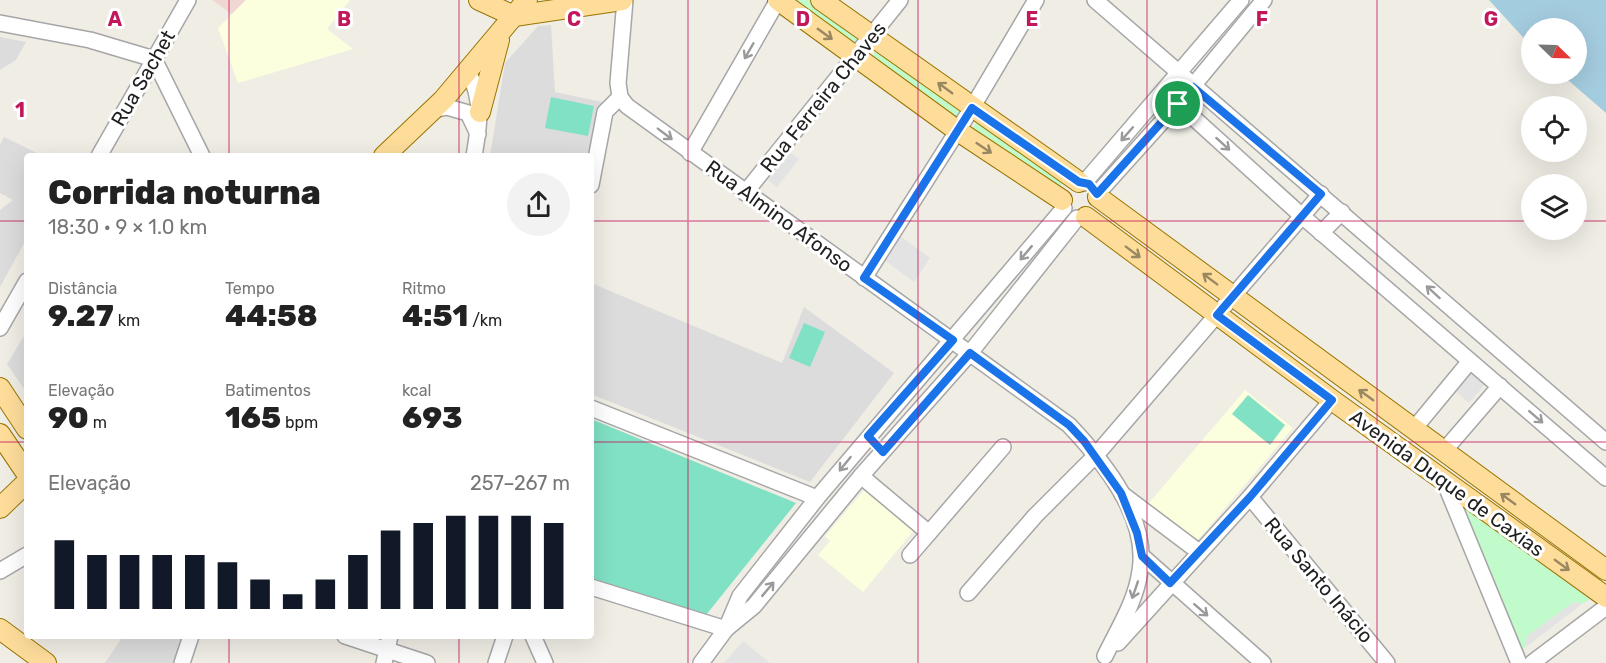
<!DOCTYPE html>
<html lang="pt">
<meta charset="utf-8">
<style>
body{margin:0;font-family:Rubik,sans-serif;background:#f2f2f2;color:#222;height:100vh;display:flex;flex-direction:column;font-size:22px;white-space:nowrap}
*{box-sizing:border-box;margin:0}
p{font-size:20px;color:#767676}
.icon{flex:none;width:33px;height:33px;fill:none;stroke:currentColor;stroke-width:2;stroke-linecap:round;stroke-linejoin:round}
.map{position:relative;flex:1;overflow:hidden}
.details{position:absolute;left:24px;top:153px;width:570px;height:486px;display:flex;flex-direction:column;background:#fff;border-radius:6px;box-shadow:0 6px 24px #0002}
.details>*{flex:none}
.needle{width:39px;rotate:113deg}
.buttons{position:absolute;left:1521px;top:18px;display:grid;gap:12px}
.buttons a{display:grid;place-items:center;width:66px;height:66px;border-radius:50%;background:#fff;box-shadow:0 6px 24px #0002;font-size:30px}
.pin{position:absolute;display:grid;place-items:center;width:51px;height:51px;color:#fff;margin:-26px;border:3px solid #fff;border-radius:50%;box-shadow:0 2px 6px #0007}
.round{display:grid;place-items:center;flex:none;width:63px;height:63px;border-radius:32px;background:#f2f2f2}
.overview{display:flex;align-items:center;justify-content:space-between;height:102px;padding:0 24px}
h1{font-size:33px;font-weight:800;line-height:45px}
.figures{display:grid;grid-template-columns:repeat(3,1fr);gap:9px;height:102px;padding:6px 24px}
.figures div{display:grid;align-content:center}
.figures b{font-size:30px;font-weight:800}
.figures small{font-size:16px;font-weight:400}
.figures p{font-size:16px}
.chart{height:168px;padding:12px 24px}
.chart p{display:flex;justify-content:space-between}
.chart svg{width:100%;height:108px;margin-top:6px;stroke:#111827;stroke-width:6}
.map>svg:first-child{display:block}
</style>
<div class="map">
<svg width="1606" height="663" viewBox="0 0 1606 663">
<rect width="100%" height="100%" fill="#f0ede5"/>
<!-- residential -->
<g fill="#dddcdc">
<polygon points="551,25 555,92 602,102 591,166 591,156 490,156 505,63 538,26"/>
<polygon points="0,37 26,42 16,60 0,70"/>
<polygon points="4,137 43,156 27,156 27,238 0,287 0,210 13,200 0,193 0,145"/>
<polygon points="591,283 782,363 804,307 894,373 810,482 591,394"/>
<polygon points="27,331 27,393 7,364"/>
<polygon points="123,636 183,636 174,663 105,663"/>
</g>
<!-- commercial -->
<polygon fill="#f1d7d3" points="212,0 246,0 232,14"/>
<!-- education -->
<g fill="#fcffde">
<polygon points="246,0 350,0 327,29 353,49 238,83 218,28"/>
<polygon points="1245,390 1293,428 1197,541 1148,504"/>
<polygon points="865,489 915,529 863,592 818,555 830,541 825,536"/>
</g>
<!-- park -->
<g fill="#c1fbcb">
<polygon points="789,0 812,0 862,36 854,47"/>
<polygon points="879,48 963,110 956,120 870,58"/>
<polygon points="980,119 1065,181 1056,193 968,132"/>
<polygon points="1464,507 1590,599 1582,604 1574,602 1527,636 1526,647 1521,649"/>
</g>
<!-- pitch -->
<g fill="#80e1c5">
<polygon points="551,97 594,106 588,136 545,128"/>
<polygon points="804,323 825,332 810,367 789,358"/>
<polygon points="1248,395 1285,425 1270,445 1232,414"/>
<polygon points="591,419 796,503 706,615 591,578"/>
</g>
<!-- parking -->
<g fill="#e3e3e3">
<polygon points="790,152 799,159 777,187 768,180"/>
<polygon points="900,236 930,258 914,282 884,260"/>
<polygon points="1468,368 1485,384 1469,403 1452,388"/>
<polygon points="1574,602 1582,604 1526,647 1527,636"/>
<polygon points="743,641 770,663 724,663"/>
</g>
<!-- water -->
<polygon fill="#a4ccdf" points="1489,0 1606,0 1606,113 1561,74 1576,74 1576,28 1532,28 1531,46"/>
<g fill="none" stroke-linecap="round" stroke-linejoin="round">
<!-- minor casing -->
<g stroke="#a6a6a6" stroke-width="18">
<g id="minor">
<path d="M625,0L618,83L620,97L627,106L1069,425C1103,461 1149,517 1140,571C1136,601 1118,629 1105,656"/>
<polyline points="1095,0 1606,442"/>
<polyline points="0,23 90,40 154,59 202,156"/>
<path d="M468,72C484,99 479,127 474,156"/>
<polyline points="1164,91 1302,216 1606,478"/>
<polyline points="433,110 447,107 468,113 478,134"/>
<polyline points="690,153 778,0"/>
<polyline points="99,156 188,0"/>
<polyline points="1084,183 1241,0"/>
<polyline points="591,185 605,112 620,97"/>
<polyline points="745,193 900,0"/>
<polyline points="1097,194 1178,104 1264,0"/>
<polyline points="1321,233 1342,212"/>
<polyline points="864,278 972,108 1036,0"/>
<polyline points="0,328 27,281"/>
<polyline points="591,408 817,498"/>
<polyline points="1413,430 1470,361"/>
<polyline points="1443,452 1500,386"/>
<polyline points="861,476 929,533"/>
<polyline points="1444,481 1519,663"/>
<polyline points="1122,494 1199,552"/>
<polyline points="1250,497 1387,663"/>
<polyline points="910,555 1003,447"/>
<polyline points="1142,556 1263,663"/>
<polyline points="0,571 27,555"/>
<polyline points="591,587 726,629"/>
<polyline points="968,593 1035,516 1096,455 1321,194"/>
<polyline points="726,629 754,606 861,476 970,353 1077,218"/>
<polyline points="345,636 427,663"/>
<polyline points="533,636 545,663"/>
<polyline points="1118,643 1250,497 1332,400"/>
<polyline points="182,663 191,636"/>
<polyline points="384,663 390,636"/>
<polyline points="496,663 505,636"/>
<polyline points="701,663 726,629 740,596 817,498 1064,208"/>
<polyline points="1532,663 1606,607"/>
</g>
</g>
<!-- major casing -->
<g stroke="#997500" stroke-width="22">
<g id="major">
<polyline points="479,0 514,16 622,0"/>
<polyline points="778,0 958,131 1062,200"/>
<polyline points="821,0 1079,182"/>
<polyline points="480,112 499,40"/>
<polyline points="384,156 443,100 527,0"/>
<polyline points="1098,197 1606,570"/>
<polyline points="1086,217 1332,400 1606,597"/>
<polyline points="0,388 27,429"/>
<polyline points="0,434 27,474"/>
<polyline points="0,508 27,482"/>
<polyline points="0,629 46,663"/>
</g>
</g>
<!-- minor -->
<use href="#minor" stroke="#fff" stroke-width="15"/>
<!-- major -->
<use href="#major" stroke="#fedd9b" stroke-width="20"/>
</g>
<!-- one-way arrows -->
<defs><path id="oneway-shaft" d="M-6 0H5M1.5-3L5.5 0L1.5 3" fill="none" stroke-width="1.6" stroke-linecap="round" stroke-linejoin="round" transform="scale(1.5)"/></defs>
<g stroke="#9a8863">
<use href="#oneway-shaft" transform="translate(825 34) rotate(36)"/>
<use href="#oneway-shaft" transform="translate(945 88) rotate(-144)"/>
<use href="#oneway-shaft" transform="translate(984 148) rotate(34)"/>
<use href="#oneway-shaft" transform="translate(1133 252) rotate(37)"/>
<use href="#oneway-shaft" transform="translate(1210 279) rotate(-143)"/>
<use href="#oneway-shaft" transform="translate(1366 395) rotate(-144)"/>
<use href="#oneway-shaft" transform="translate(1508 499) rotate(-144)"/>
<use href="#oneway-shaft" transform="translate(1562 565) rotate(36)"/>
</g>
<g stroke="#9a9a9a">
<use href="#oneway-shaft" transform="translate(749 51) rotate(120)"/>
<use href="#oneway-shaft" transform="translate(665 134) rotate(37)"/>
<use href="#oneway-shaft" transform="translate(1127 134) rotate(131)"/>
<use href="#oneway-shaft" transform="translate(1223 144) rotate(42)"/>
<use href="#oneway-shaft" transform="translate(1026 253) rotate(130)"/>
<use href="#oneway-shaft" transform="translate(1433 292) rotate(-138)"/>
<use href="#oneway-shaft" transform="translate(1536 417) rotate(41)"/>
<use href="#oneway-shaft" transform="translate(845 464) rotate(129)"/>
<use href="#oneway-shaft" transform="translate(768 589) rotate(-50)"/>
<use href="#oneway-shaft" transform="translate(1135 590) rotate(109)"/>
<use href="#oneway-shaft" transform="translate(1201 610) rotate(41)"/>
</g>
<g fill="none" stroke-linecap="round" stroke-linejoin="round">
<!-- route casing -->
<g stroke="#fff" stroke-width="12">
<polygon id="route" points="1193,87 1321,194 1217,315 1332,400 1250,497 1170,583 1142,556 1137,533 1121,493 1084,441 1069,425 970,353 883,452 868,436 953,340 864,278 972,108 1079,182 1089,184 1097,194"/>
</g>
<!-- route -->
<use href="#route" stroke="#1a73e8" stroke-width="8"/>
</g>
<!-- grid -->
<path fill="none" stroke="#c2185b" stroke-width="1.5" stroke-opacity="0.55" d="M229,0V156M459,0V156M688,0V663M918,0V663M1147,0V663M1377,0V663M0,221H27M591,221H1532M1576,221H1606M0,442H27M591,442H1606M229,636V663M459,636V663"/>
<g text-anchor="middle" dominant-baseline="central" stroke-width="6" stroke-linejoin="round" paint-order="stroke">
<!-- street labels -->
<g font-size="20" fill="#1f1f1f" stroke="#fff">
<text transform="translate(143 78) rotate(-60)">Rua Sachet</text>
<text transform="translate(823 97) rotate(-51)">Rua Ferreira Chaves</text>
<text transform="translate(779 216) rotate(36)">Rua Almino Afonso</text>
<text transform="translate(1447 483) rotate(36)">Avenida Duque de Caxias</text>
<text transform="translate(1319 580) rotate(50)">Rua Santo Inácio</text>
</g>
</g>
<g font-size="20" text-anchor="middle" font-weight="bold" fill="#c2185b" stroke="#fff" stroke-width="6" stroke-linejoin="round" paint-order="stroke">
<text x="115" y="26">A</text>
<text x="344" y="26">B</text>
<text x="574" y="26">C</text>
<text x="803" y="26">D</text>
<text x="1032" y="26">E</text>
<text x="1262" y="26">F</text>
<text x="1491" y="26">G</text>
<text x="20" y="117">1</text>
</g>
</svg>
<div class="buttons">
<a><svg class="needle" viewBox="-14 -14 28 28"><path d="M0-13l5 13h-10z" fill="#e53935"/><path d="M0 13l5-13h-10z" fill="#767676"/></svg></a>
<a><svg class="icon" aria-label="locate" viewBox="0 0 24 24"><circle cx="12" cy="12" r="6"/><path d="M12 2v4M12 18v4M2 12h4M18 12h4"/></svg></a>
<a><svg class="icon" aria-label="layers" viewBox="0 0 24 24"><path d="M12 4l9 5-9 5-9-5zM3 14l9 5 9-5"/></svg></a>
</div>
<div class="pin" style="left:1178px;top:104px;background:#1e9e55"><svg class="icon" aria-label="arrive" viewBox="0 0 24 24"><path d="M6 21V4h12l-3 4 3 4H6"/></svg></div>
<section class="details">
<div class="overview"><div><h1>Corrida noturna</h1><p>18:30 · 9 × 1.0 km</p></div><a class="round"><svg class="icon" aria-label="share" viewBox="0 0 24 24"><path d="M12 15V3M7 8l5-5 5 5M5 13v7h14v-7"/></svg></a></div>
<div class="figures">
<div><p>Distância</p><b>9.27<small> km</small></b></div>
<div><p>Tempo</p><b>44:58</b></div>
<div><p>Ritmo</p><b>4:51<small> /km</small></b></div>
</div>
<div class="figures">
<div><p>Elevação</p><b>90<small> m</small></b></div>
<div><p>Batimentos</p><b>165<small> bpm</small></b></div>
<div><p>kcal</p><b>693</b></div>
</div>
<div class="chart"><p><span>Elevação</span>257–267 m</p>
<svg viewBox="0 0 160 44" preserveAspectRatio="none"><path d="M5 44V16M15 44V22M25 44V22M35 44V22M45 44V22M55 44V25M65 44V32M75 44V38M85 44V32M95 44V22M105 44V12M115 44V9M125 44V6M135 44V6M145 44V6M155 44V9"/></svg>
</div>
</section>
</div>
